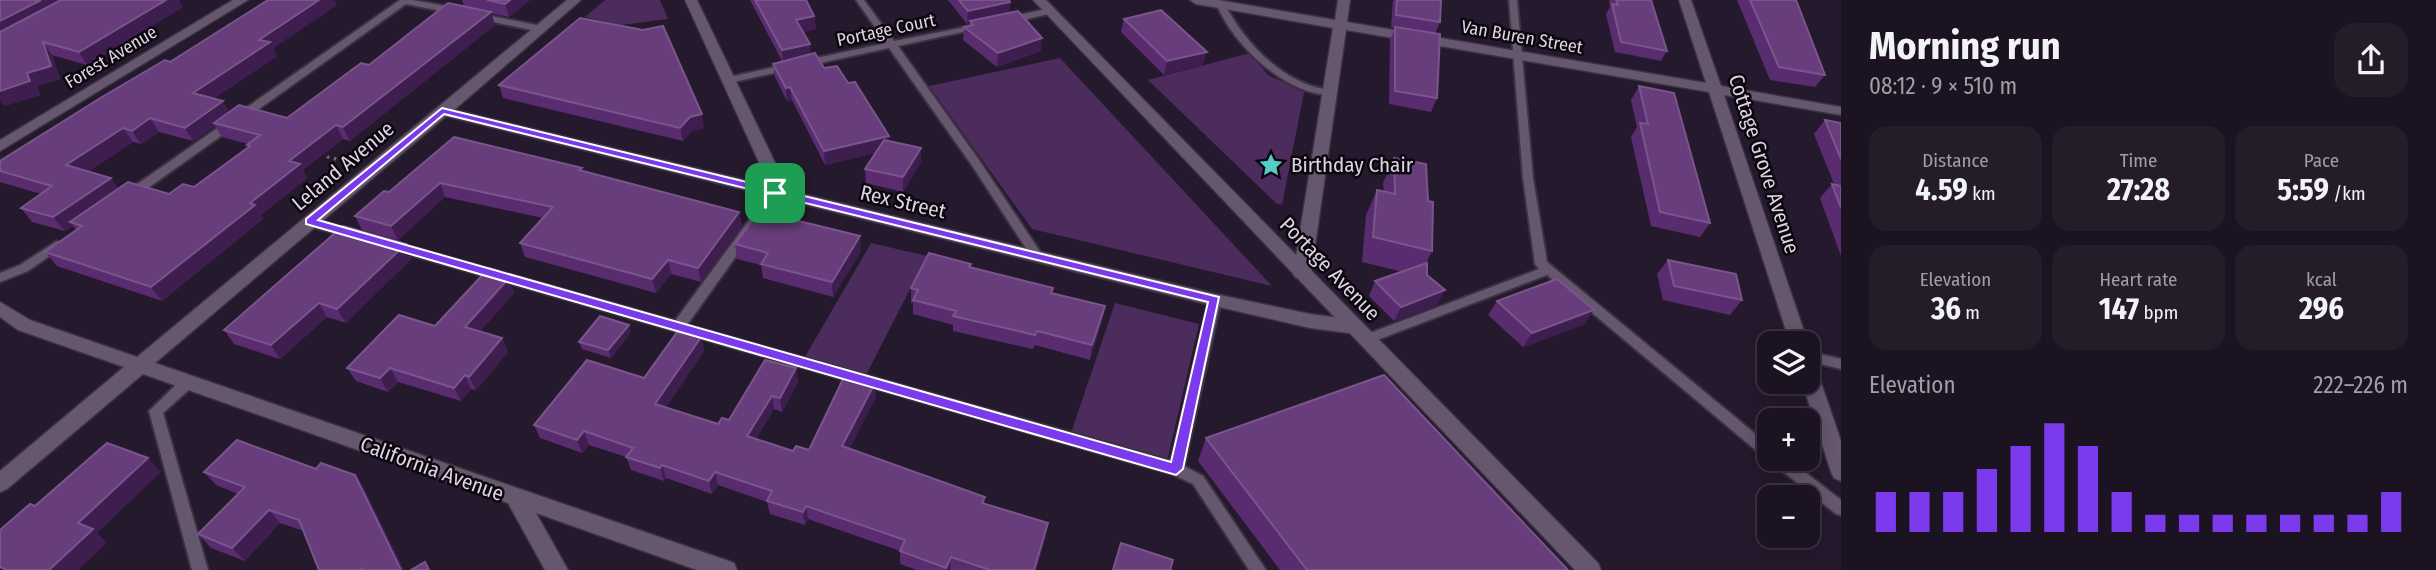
<!DOCTYPE html>
<meta charset="utf-8">
<style>
body{margin:0;font-family:"Fira Sans Condensed",sans-serif;background:#251c2a;color:#f1f3f6;height:100vh;display:flex;flex-direction:column;font-size:26px;white-space:nowrap}
*{box-sizing:border-box;margin:0}
p{font-size:23px;color:#a09ea5}
.icon{flex:none;width:38px;height:38px;fill:none;stroke:currentColor;stroke-width:2;stroke-linecap:round;stroke-linejoin:round}
.map{position:relative;flex:1;overflow:hidden}
.sheet{display:flex;flex-direction:column;background:#1c1322;width:595px}
.sheet>*{flex:none}
.tools{position:absolute;left:1757px;top:331px;display:grid;gap:14px}
.tools a{display:grid;place-items:center;width:63px;height:63px;border-radius:14px;background:#1c1322;box-shadow:0 4px 18px #0003,0 0 0 2px #3a3240;font-size:35px}
.pin{position:absolute;display:grid;place-items:center;width:60px;height:60px;color:#fff;margin:-30px;border-radius:14px;box-shadow:0 4px 10px #0006}
.round{display:grid;place-items:center;flex:none;width:74px;height:74px;border-radius:21px;background:#251c2a}
.overview{display:flex;align-items:center;justify-content:space-between;height:119px;padding:0 28px}
h1{font-size:38px;font-weight:700;line-height:52px}
.metrics{display:grid;grid-template-columns:repeat(3,1fr);gap:10px;height:119px;padding:7px 28px}
.metrics div{display:grid;align-content:center;border-radius:18px;background:#251c2a;text-align:center}
.metrics b{font-size:30px;font-weight:700}
.metrics small{font-size:19px;font-weight:400}
.metrics p{font-size:19px}
.chart{height:196px;padding:14px 28px}
.chart p{display:flex;justify-content:space-between}
.chart svg{width:100%;height:126px;margin-top:7px;stroke:#7c3aed;stroke-width:6}
main{display:flex;flex:1;min-height:0}
.map>svg:first-child{display:block}
</style>
<main>
<div class="map">
<svg width="1841" height="570" viewBox="0 0 1841 570">
<rect width="100%" height="100%" fill="#25192d"/>
<!-- green -->
<g fill="#4c2b5d">
<polygon points="605,0 660,0 668,19 621,25 585,17"/>
<polygon points="1250,53 1268,75 1304,92 1282,205 1276,203 1148,80"/>
<polygon points="1060,58 1272,286 1032,229 929,86"/>
<polygon points="871,243 927,256 866,375 805,357"/>
<polygon points="1115,303 1199,324 1167,461 1071,433"/>
</g>
<g fill="none" stroke-linecap="round" stroke-linejoin="round">
<!-- lane casing -->
<g stroke="#3b3241" stroke-width="4">
<g id="lane">
<polygon points="400,0 413,0 456,8 460,11 456,14 406,4 134,198 126,198 124,195 126,192"/>
<polygon points="856,0 864,0 894,41 981,24 981,28 898,46 979,160 1043,256 1041,259 1033,259 971,164 889,48 729,83 724,80 729,77 886,43"/>
<polygon points="1509,0 1517,0 1533,178 1547,262 1769,445 1769,458 1787,458 1841,500 1841,515 1836,514 1771,462 1769,459 1764,457 1547,275 1372,342 1362,342 1361,339 1362,336 1539,269 1535,264 1523,178"/>
<path d="M1221,2L1224,3C1242,37 1271,71 1309,85C1317,88 1327,89 1336,91V95C1289,99 1233,45 1217,5Z"/>
<polygon points="1050,8 1054,11 1053,13 1009,23 1004,20 1006,18"/>
<polygon points="477,13 541,26 546,29 541,32 474,18 474,14"/>
<polygon points="775,189 779,190 781,193 779,196 687,325 1171,461 1209,300 1215,296 1219,297 1221,300 1184,466 1203,476 1266,570 1249,570 1193,484 1172,474 390,249 388,246 394,242 675,321 771,190"/>
<polygon points="310,218 357,231 359,234 353,238 306,225 304,222 306,219"/>
<polygon points="57,241 63,245 61,248 28,271 0,282 0,273 20,265"/>
<polygon points="1808,351 1841,359 1841,369 1808,361"/>
<polygon points="187,378 192,379 194,383 192,387 163,413 208,570 192,570 149,411 182,379"/>
</g>
</g>
<!-- street casing -->
<g stroke="#3b3241" stroke-width="3">
<g id="street">
<polygon points="233,0 248,0 0,151 0,140"/>
<polygon points="567,0 581,0 454,110 765,185 762,169 685,0 697,0 778,169 782,189 1215,294 1310,314 1356,320 1362,322 1365,327 1362,332 1356,334 1310,328 1215,306 446,116 155,363 726,560 734,563 737,570 697,570 536,513 568,570 545,570 508,503 143,374 7,489 0,492 0,471 124,367 18,330 0,317 0,302 30,320 137,357"/>
<polygon points="1190,0 1218,0 1335,20 1338,0 1350,0 1347,22 1706,83 1679,0 1691,0 1721,86 1841,107 1841,115 1724,95 1808,343 1808,344 1790,343 1709,92 1346,30 1311,274 1308,278 1296,278 1293,274 1333,28 1196,4"/>
<polygon points="1808,364 1815,366 1817,371 1841,441 1841,481 1834,478 1831,472 1802,382 1808,382"/>
</g>
</g>
<!-- secondary casing -->
<g stroke="#3b3241" stroke-width="3">
<polygon id="secondary" points="1033,0 1046,0 1598,563 1601,570 1575,570"/>
</g>
<!-- path -->
<polyline stroke="#6f6475" stroke-width="3.5" stroke-dasharray="2.5 4.5" stroke-linecap="butt" points="324,150 328,157 348,162"/>
<!-- lane -->
<use href="#lane" fill="#66576f" fill-rule="evenodd"/>
<!-- street -->
<use href="#street" fill="#66576f" fill-rule="evenodd"/>
<!-- secondary -->
<use href="#secondary" fill="#66576f" fill-rule="evenodd"/>
</g>
<!-- wall -->
<g fill="#592c6f" fill-rule="evenodd">
<polygon points="0,0 183,7 87,65 52,55 60,79 37,86 40,95 4,106"/>
<path d="M462,0H530L509,17L491,13L495,25L350,141L343,139L303,170L307,178L261,215L263,219L162,301L57,266L45,252L76,230L73,226L65,231L32,222L21,208L41,194L0,182V161L170,62L337,5L273,48L277,56L213,99L230,112L287,118L369,65L464,6ZM215,126L222,137L248,144L247,145L248,147L194,187L169,194L119,189L88,172L133,142L141,144L159,132L193,141Z"/>
<polygon points="750,0 806,0 814,16 816,29 803,32 810,54 824,68 848,83 889,141 921,162 903,192 866,183 865,169 875,153 825,165 792,100 787,101 775,77 773,64 782,61"/>
<polygon points="948,0 1009,0 1010,2 1009,12 1041,51 997,67 963,40 964,27 970,25 970,24 967,24"/>
<polygon points="1393,0 1441,0 1440,22 1435,34 1437,98 1431,112 1389,104 1390,40 1395,28 1391,27"/>
<polygon points="1609,0 1651,0 1667,51 1661,61 1615,52 1606,14 1610,7"/>
<polygon points="1737,0 1796,0 1825,75 1815,87 1770,80"/>
<polygon points="1124,19 1203,65 1164,75 1121,32"/>
<polygon points="499,85 704,128 692,131 683,141 503,98"/>
<polygon points="1639,86 1710,223 1700,237 1651,226 1631,137 1637,127 1631,100"/>
<polygon points="1825,120 1841,123 1841,256 1820,198 1832,184 1834,184 1814,134"/>
<polygon points="454,137 739,212 742,226 701,282 671,274 656,293 525,257 520,243 543,218 445,197 398,240 362,230 355,216 389,192"/>
<polygon points="1394,158 1432,251 1426,263 1427,275 1437,305 1394,321 1369,296 1375,281 1403,272 1362,262 1366,215 1377,190 1384,192 1383,183"/>
<polygon points="406,244 412,258 346,323 327,317 280,359 234,344 224,330"/>
<polygon points="735,244 861,251 833,297 763,278 761,265 737,259"/>
<polygon points="1668,260 1742,300 1730,315 1663,300 1657,274"/>
<polygon points="971,264 970,268 1053,288 1052,293 1105,306 1102,321 1090,360 1035,345 1033,349 953,331 953,325 913,314 913,303 911,303 911,288"/>
<polygon points="508,279 514,293 480,331 502,338 508,352 476,390 471,389 461,401 398,382 388,392 356,381 347,368 435,326"/>
<polygon points="1497,301 1585,324 1523,347 1488,315"/>
<polygon points="631,332 611,358 582,349 579,342"/>
<polygon points="701,337 704,351 666,407 718,424 729,420 796,368 798,382 782,412 774,409 756,439 793,451 809,450 876,397 849,449 985,497 984,503 1046,536 1036,570 917,570 900,564 900,551 808,519 805,525 770,514 767,502 718,485 712,494 666,478 664,481 631,470 626,457 589,445 582,453 540,438 534,425 644,378"/>
<polygon points="1206,438 1568,570 1280,570 1198,461"/>
<polygon points="316,469 355,475 364,489 404,570 319,570 304,531 280,523 245,561 211,548 198,534 238,494 216,485 204,472"/>
</g>
<!-- shaded-wall -->
<g fill="#3e1d4f">
<polygon points="41,0 74,0 0,39 0,21"/>
<polygon points="166,0 179,0 183,7 87,65 79,52"/>
<polygon points="319,0 335,0 337,5 273,48 277,56 201,107 193,93 259,40"/>
<polygon points="510,0 530,0 509,17 505,4"/>
<polygon points="1010,2 1009,15 970,21 970,24 967,24 968,11"/>
<polygon points="491,12 495,25 350,141 343,127"/>
<polygon points="814,16 816,29 797,33 796,20"/>
<polygon points="1042,38 1041,51 997,67 998,53"/>
<polygon points="43,42 52,55 60,79 37,86 40,95 4,106 0,100 0,91 27,73"/>
<polygon points="810,44 811,57 783,63 782,50"/>
<polygon points="1207,52 1203,65 1164,75 1167,61"/>
<polygon points="790,87 792,100 787,101 786,88"/>
<polygon points="223,101 231,115 214,123 215,126 193,141 185,128"/>
<polygon points="702,114 704,128 692,131 683,141 680,128 690,117"/>
<polygon points="150,118 159,132 141,144 132,131"/>
<polygon points="336,125 343,139 303,170 307,178 261,215 263,219 162,301 151,287 250,203 289,161"/>
<polygon points="123,128 133,142 77,179 66,165"/>
<polygon points="889,136 889,150 825,165 824,151"/>
<polygon points="921,148 921,162 903,192 903,177"/>
<polygon points="111,178 121,192 70,222 73,226 65,231 53,217"/>
<polygon points="440,183 445,197 398,240 391,226"/>
<polygon points="739,212 742,226 701,282 698,268"/>
<polygon points="860,236 861,251 833,297 832,282"/>
<polygon points="406,244 412,258 346,323 337,309"/>
<polygon points="668,260 671,274 656,293 652,279"/>
<polygon points="508,279 514,293 472,341 465,327"/>
<polygon points="1445,290 1437,305 1394,321 1401,307"/>
<polygon points="319,303 327,317 280,359 271,345"/>
<polygon points="1105,306 1102,321 1090,360 1092,345"/>
<polygon points="1594,310 1585,324 1523,347 1532,333"/>
<polygon points="629,325 631,332 611,358 608,350"/>
<polygon points="701,337 704,351 659,418 655,404"/>
<polygon points="502,338 508,352 476,390 469,377"/>
<polygon points="390,368 398,382 388,392 380,378"/>
<polygon points="796,368 798,382 782,412 780,398"/>
<polygon points="465,375 471,389 461,401 454,388"/>
<polygon points="875,383 876,397 844,460 842,446"/>
<polygon points="772,396 774,409 750,449 747,436"/>
<polygon points="584,431 589,445 582,453 577,440"/>
<polygon points="148,458 161,472 97,533 107,543 78,570 49,570 78,523"/>
<polygon points="662,465 666,478 664,481 660,468"/>
<polygon points="715,472 718,485 712,494 709,481"/>
<polygon points="355,475 364,489 404,570 401,570"/>
<polygon points="806,506 808,519 805,525 803,512"/>
<polygon points="269,510 280,523 245,561 232,548"/>
<polygon points="1048,523 1046,536 1036,570 1034,570"/>
<polygon points="951,557 950,570 946,570 946,568"/>
</g>
<!-- building -->
<g fill="#673e7b" stroke="#79558b" stroke-width="2">
<polygon points="0,0 41,0 0,21"/>
<polygon points="61,0 166,0 79,52 43,42 51,66 27,73 30,81 0,91 0,32"/>
<polygon points="268,0 319,0 259,40 270,42 193,93 223,101 185,128 150,118 132,131 123,128 66,165 111,178 53,217 21,208 52,186 0,171 0,161 102,97 165,60 170,62"/>
<polygon points="487,0 510,0 505,4"/>
<polygon points="755,0 806,0 814,16 796,20 810,44 782,50"/>
<polygon points="959,0 1009,0 1010,2 968,11"/>
<polygon points="1397,0 1441,0 1440,22 1396,15"/>
<polygon points="1616,0 1651,0 1667,51 1621,42 1612,4 1618,5"/>
<polygon points="1750,0 1796,0 1825,75 1779,67"/>
<polygon points="448,3 491,12 343,127 336,125 289,161 300,164 250,203 255,205 151,287 45,252 82,226 70,222 128,182 169,194 183,184 194,187 250,146 247,145 260,135 214,123 239,105 287,118 361,63 369,65"/>
<polygon points="1161,10 1207,52 1167,61 1124,19"/>
<polygon points="1018,11 1042,38 998,53 964,27 973,25 970,21"/>
<polygon points="580,18 643,30 663,26 702,114 690,117 680,128 499,85"/>
<polygon points="1395,27 1440,34 1437,98 1395,91"/>
<polygon points="815,53 824,68 837,66 848,83 855,82 889,136 824,151 790,87 786,88 773,64"/>
<polygon points="1639,86 1674,93 1710,223 1660,212 1640,123 1648,124"/>
<polygon points="1825,120 1841,123 1841,159"/>
<polygon points="454,137 582,168 579,170 739,212 698,268 668,260 652,279 520,243 553,207 440,183 391,226 355,216 384,191 389,192"/>
<polygon points="884,140 921,148 903,177 865,169"/>
<polygon points="1394,158 1426,164 1428,201 1433,202 1432,251 1373,237 1377,190 1395,194"/>
<polygon points="1832,184 1841,186 1841,208"/>
<polygon points="770,214 860,236 832,282 761,264 768,253 735,244 756,216 767,218"/>
<polygon points="343,226 406,244 337,309 319,303 271,345 224,330"/>
<polygon points="929,253 971,264 969,267 1053,288 1051,293 1105,306 1092,345 1037,331 1035,335 953,316 956,311 913,300 918,290 911,288"/>
<polygon points="1668,260 1736,274 1742,300 1674,286"/>
<polygon points="1427,263 1427,275 1445,290 1401,307 1375,281"/>
<polygon points="489,268 499,271 508,279 465,327 502,338 469,377 465,375 454,388 390,368 380,378 347,368 399,315 435,326"/>
<polygon points="1557,279 1594,310 1532,333 1497,301"/>
<polygon points="600,316 629,325 608,350 579,342"/>
<polygon points="678,331 701,337 655,404 718,424 722,418 729,420 765,360 796,368 780,398 772,396 747,436 793,451 796,446 809,450 845,375 875,383 842,446 985,497 982,503 1048,523 1034,570 990,570 951,557 946,568 900,551 905,540 806,506 803,512 767,501 772,491 715,472 709,481 662,465 660,468 626,457 633,448 584,431 577,440 534,425 587,360 644,378"/>
<polygon points="1384,375 1568,570 1307,570 1206,438"/>
<polygon points="237,440 316,469 321,463 355,475 401,570 361,570 361,569 359,570 319,570 299,520 269,510 232,548 198,534 245,487 204,472"/>
<polygon points="107,443 148,458 78,523 93,529 49,570 6,570 0,567 0,530 30,504 35,506"/>
<polygon points="1121,543 1173,560 1170,570 1172,570 1113,570"/>
<polygon points="425,562 429,570 411,570"/>
</g>
<!-- route -->
<path fill="#7c3aed" stroke="#fff" stroke-width="2" fill-rule="evenodd" d="M442,108L1219,297L1183,469L1176,475L306,224V219ZM444,114L1208,302L1171,462L318,220Z"/>
<!-- icons -->
<defs>
<g id="sight-bare" transform="scale(1.89)"><path d="M0-6L1.8-2.2L6-1.7L2.9 1.2L3.7 5.4L0 3.3L-3.7 5.4L-2.9 1.2L-6-1.7L-1.8-2.2Z" fill="#54cdc7" stroke="#0c060f" stroke-width="2.5" paint-order="stroke"/></g>
</defs>
<g fill-rule="evenodd">
<use href="#sight-bare" x="1271" y="165"/>
</g>
<g text-anchor="middle" dominant-baseline="central" stroke-width="5" stroke-linejoin="round" paint-order="stroke">
<!-- far-street labels -->
<g font-size="18" fill="#dcd4e1" stroke="#0c060f">
<text transform="translate(886 30) rotate(-12)">Portage Court</text>
<text transform="translate(1522 37) rotate(10)">Van Buren Street</text>
<text transform="translate(111 57) rotate(-31)">Forest Avenue</text>
</g>
<!-- street labels -->
<g font-size="21" fill="#dcd4e1" stroke="#0c060f">
<text transform="translate(1764 164) rotate(72)">Cottage Grove Avenue</text>
<text transform="translate(343 166) rotate(-40)">Leland Avenue</text>
<text transform="translate(903 202) rotate(13)">Rex Street</text>
<text transform="translate(1330 269) rotate(46)">Portage Avenue</text>
<text transform="translate(432 469) rotate(20)">California Avenue</text>
</g>
<!-- poi labels -->
<g font-size="21" fill="#dcd4e1" stroke="#0c060f" text-anchor="start">
<text x="1291" y="165">Birthday Chair</text>
</g>
</g>
</svg>
<div class="tools">
<a><svg class="icon" aria-label="layers" viewBox="0 0 24 24"><path d="M12 4l9 5-9 5-9-5zM3 14l9 5 9-5"/></svg></a>
<a>+</a>
<a>−</a>
</div>
<div class="pin" style="left:775px;top:193px;background:#1e9e55"><svg class="icon" aria-label="arrive" viewBox="0 0 24 24"><path d="M6 21V4h12l-3 4 3 4H6"/></svg></div>
</div>
<section class="sheet">
<div class="overview"><div><h1>Morning run</h1><p>08:12 · 9 × 510 m</p></div><a class="round"><svg class="icon" aria-label="share" viewBox="0 0 24 24"><path d="M12 15V3M7 8l5-5 5 5M5 13v7h14v-7"/></svg></a></div>
<div class="metrics">
<div><p>Distance</p><b>4.59<small> km</small></b></div>
<div><p>Time</p><b>27:28</b></div>
<div><p>Pace</p><b>5:59<small> /km</small></b></div>
</div>
<div class="metrics">
<div><p>Elevation</p><b>36<small> m</small></b></div>
<div><p>Heart rate</p><b>147<small> bpm</small></b></div>
<div><p>kcal</p><b>296</b></div>
</div>
<div class="chart"><p><span>Elevation</span>222–226 m</p>
<svg viewBox="0 0 160 44" preserveAspectRatio="none"><path d="M5 44V30M15 44V30M25 44V30M35 44V22M45 44V14M55 44V6M65 44V14M75 44V30M85 44V38M95 44V38M105 44V38M115 44V38M125 44V38M135 44V38M145 44V38M155 44V30"/></svg>
</div>
</section>
</main>
